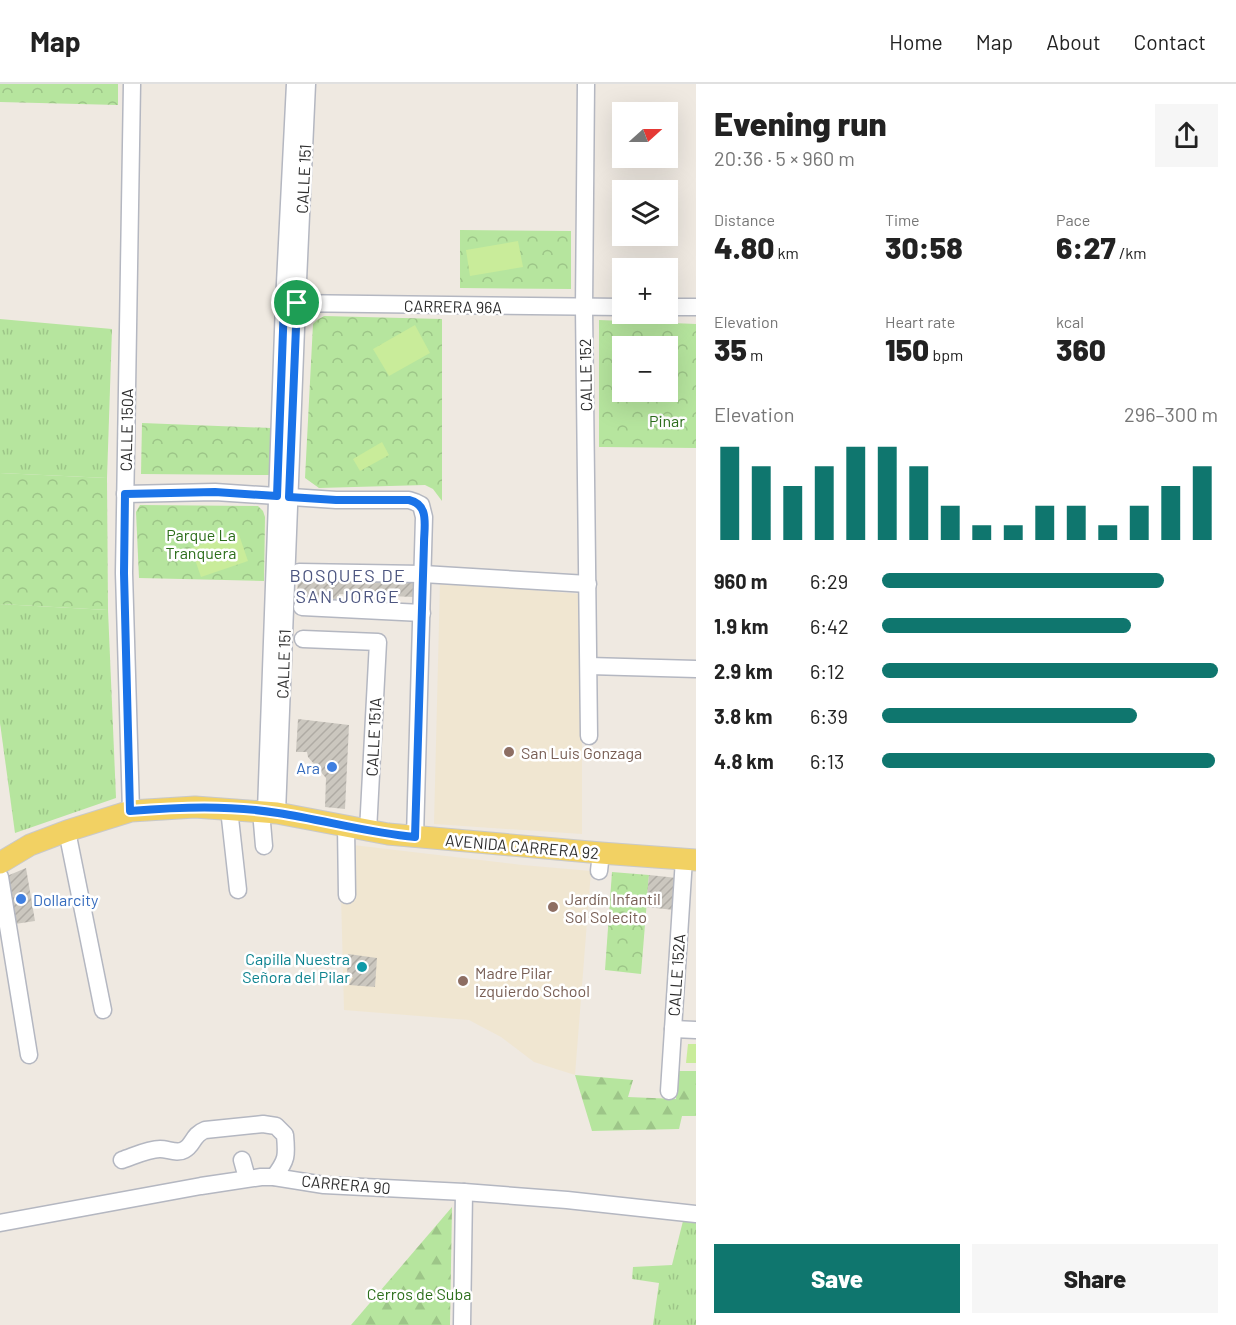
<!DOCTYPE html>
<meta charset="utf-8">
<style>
body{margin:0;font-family:Barlow,sans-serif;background:#f6f6f6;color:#222;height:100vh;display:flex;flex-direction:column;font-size:22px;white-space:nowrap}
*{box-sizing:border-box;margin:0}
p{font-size:20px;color:#767676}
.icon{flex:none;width:33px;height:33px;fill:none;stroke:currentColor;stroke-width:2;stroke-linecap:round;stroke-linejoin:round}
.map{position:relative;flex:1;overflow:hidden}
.panel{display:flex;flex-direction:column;background:#fff;width:540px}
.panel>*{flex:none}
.needle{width:39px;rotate:69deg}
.buttons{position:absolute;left:612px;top:18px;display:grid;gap:12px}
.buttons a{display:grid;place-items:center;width:66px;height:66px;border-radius:0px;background:#fff;box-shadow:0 6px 24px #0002;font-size:30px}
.pin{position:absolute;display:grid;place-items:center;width:51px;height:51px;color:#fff;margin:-26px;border:3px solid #fff;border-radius:50%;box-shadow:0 2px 6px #0007}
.round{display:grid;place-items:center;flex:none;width:63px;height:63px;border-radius:0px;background:#f6f6f6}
.head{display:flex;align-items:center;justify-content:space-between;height:102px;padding:0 18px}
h1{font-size:33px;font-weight:800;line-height:45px}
.figures{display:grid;grid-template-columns:repeat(3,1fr);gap:9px;height:102px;padding:6px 18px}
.figures div{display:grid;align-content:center}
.figures b{font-size:30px;font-weight:800}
.figures small{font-size:16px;font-weight:400}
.figures p{font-size:16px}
.chart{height:168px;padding:12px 18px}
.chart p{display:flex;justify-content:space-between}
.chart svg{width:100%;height:108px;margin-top:6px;stroke:#0f766e;stroke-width:6}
.primary-button{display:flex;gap:12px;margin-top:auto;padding:12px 18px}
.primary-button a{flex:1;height:69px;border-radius:0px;background:#0f766e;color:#fff;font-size:24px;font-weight:800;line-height:69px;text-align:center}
.primary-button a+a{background:#f6f6f6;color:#222}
ul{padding:0 18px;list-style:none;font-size:20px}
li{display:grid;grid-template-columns:96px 72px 1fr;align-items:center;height:45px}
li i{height:15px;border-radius:8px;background:#0f766e}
header{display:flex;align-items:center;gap:36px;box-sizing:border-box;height:84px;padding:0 30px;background:#fff;border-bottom:2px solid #e0e0e0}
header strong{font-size:28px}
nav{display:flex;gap:33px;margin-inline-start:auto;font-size:21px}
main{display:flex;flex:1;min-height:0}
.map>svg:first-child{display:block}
</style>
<header>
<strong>Map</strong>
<nav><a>Home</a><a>Map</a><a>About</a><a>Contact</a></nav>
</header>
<main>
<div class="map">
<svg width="696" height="1241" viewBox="0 0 696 1241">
<defs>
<pattern id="grass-tufts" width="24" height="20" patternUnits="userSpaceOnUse" patternTransform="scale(1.5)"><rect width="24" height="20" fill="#b6e59e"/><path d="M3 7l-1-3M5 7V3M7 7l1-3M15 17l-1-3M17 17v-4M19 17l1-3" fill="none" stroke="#9dc588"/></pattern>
<pattern id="forest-firs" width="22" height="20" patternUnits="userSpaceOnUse" patternTransform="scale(1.5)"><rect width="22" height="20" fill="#b6e59e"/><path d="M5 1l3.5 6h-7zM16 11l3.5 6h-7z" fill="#9dc588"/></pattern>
<pattern id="park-crowns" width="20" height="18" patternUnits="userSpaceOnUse" patternTransform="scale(1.5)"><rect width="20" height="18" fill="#b6e59e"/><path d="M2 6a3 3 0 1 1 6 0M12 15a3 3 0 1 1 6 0" fill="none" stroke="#9dc588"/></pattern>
<pattern id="building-hatch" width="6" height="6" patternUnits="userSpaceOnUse" patternTransform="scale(1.5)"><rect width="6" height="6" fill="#cbc7bf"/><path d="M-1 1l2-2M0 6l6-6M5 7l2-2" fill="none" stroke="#afaba4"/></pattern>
</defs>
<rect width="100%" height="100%" fill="#efe9e1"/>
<!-- education -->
<g fill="#f0e6d1">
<polygon points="440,498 580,510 582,597 582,750 434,740"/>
<polygon points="353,761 522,781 591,787 575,991 534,978 501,953 469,936 344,926 341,811"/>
</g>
<!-- grass -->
<g fill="url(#grass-tufts)">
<polygon points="0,235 112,245 107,394 0,389"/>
<polygon points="0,520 108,526 116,714 15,749 0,639"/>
<polygon points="683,1137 696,1139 696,1241 653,1241 659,1199 632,1195 633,1183 672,1181"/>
</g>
<!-- forest -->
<g fill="url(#forest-firs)">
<polygon points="677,987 696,987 696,1032 682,1032 679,1045 592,1047 575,991 633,996 628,1013 676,1015"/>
<polygon points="452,1123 450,1241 351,1241"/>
</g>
<!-- park -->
<g fill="url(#park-crowns)" fill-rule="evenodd">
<polygon points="0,0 118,0 118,21 0,18"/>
<polygon points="460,146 571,147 571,205 460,204"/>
<polygon points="324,232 442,235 442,417 433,405 425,401 319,404 305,394 313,240 317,236"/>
<path d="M599,236L696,240V364L599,363ZM622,262H668V308H622Z"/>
<polygon points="142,339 271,344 269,391 141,390"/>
<polygon points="0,389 107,394 108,526 0,520"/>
<polygon points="140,421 258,422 263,427 265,433 264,497 139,494 136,428"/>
<polygon points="612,788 649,791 641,890 605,886"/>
</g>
<!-- pitch -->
<g fill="#c9ec9a">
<polygon points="518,157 523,183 470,192 466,166"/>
<polygon points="415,241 430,269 389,292 373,265"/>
<polygon points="667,252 678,280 668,284 668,262 642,262"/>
<polygon points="382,358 389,371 360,387 353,375"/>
<polygon points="238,448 248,477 201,493 191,464"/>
<polygon points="688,960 696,960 696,979 686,979"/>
</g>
<!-- building -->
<g fill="url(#building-hatch)">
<polygon points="298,492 414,495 414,513 389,512 389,516 366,516 366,515 356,514 356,511 339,510 339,516 297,515"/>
<polygon points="298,635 349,641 345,725 325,723 326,694 308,673 307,668 296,668"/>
<polygon points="26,784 35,837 15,840 7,792"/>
<polygon points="649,791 677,794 674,826 646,823"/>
<polygon points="348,870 377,874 375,903 349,901 353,893 347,892"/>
</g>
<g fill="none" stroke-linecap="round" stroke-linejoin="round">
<!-- minor casing -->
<g stroke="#b4b7c1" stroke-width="19">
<g id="minor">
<polyline points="586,0 584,224 589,652"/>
<polyline points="288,219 622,223"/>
<polyline points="668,223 696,223"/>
<polyline points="125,410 215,408 336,416 409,416 415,418 421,421 424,433 415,753"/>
<polyline points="299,488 423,490 588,500"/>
<polyline points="302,523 422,529"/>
<polyline points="303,555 378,558 368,747"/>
<polyline points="589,582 696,585"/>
<polyline points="229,725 238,806"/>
<polyline points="131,727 124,489 132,0"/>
<polyline points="261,727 264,762"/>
<polyline points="266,727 284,219 295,0"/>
<polyline points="277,729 297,219 307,0"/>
<polyline points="346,742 347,811"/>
<polyline points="67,747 103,926"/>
<polyline points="599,787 601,769"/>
<polyline points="0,793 29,971"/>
<polyline points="673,945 696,946"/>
<polyline points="669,1007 684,775"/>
<path d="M122,1076C134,1072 148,1065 160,1065C168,1065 177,1070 184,1066C194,1061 192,1051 205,1046L263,1040L276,1042L285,1051C287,1072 287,1076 274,1093"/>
<polyline points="242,1076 247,1094"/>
<polyline points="0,1139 201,1102 261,1093 274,1093 324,1101 464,1108 567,1116 696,1130"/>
<polyline points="462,1241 464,1108"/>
</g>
</g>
<!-- major casing -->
<g stroke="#c9c9c9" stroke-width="23">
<polyline id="major" points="0,779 30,761 67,747 131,727 195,723 277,729 388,750 601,769 696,776"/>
</g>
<!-- minor -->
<use href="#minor" stroke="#fff" stroke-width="16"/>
<!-- major -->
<use href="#major" stroke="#f2d163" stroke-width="21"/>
</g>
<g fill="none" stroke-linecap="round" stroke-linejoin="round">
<!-- route casing -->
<g stroke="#fff" stroke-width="12">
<path id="route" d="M284,219H297L289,413L336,416H409C430,421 424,442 424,459L415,753C369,749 324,736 278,729C229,721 180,723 130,727L124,489L125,410L215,408L277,412Z"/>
</g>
<!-- route -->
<use href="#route" stroke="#1a73e8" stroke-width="8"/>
</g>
<!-- markers -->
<g fill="#8d6e63" stroke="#fff" stroke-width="2">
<circle cx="509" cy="668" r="6"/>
<circle cx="553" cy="823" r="6"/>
<circle cx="463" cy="897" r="6"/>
</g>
<g fill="#3f7fe0" stroke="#fff" stroke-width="2">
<circle cx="332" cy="683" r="6"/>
<circle cx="21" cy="815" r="6"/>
</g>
<circle fill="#0f9aa8" stroke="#fff" stroke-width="2" cx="362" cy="883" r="6"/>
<g text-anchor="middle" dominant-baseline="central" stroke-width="5" stroke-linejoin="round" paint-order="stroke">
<!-- street labels -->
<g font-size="16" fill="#2e2e2e" stroke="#fff">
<text transform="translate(303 95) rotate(-87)">CALLE 151</text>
<text transform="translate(453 222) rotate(1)">CARRERA 96A</text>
<text transform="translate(585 291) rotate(-91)">CALLE 152</text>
<text transform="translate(126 346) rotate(-89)">CALLE 150A</text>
<text transform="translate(283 580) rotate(-88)">CALLE 151</text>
<text transform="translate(373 653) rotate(-87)">CALLE 151A</text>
<text transform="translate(522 762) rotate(5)">AVENIDA CARRERA 92</text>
<text transform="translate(676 891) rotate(-86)">CALLE 152A</text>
<text transform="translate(346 1100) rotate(5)">CARRERA 90</text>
</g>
<!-- park labels -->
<g font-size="16" fill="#2c6e1b" stroke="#fff">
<text x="667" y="336">Pinar</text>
<text x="201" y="450">Parque La<tspan x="201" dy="18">Tranquera</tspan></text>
<text x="419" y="1209">Cerros de Suba</text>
</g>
<!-- education labels -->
<g font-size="16" fill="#785e54" stroke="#fff" text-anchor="start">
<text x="521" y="668">San Luis Gonzaga</text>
<text x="565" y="814">Jardín Infantil<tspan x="565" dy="18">Sol Solecito</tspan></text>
<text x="475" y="888">Madre Pilar<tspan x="475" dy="18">Izquierdo School</tspan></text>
</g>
<!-- shop labels -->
<g font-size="16" fill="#366cbe" stroke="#fff" text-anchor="end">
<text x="320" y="683">Ara</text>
<text x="33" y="815" text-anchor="start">Dollarcity</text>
</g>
<!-- culture labels -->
<g font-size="16" fill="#0d838f" stroke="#fff" text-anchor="end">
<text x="350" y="874">Capilla Nuestra<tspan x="350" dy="18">Señora del Pilar</tspan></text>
</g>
<!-- neighbourhood labels -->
<g font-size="18" letter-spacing="1.5" fill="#4d5680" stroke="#fff">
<text x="348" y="491">BOSQUES DE<tspan x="348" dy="21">SAN JORGE</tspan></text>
</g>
</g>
</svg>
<div class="buttons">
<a><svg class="needle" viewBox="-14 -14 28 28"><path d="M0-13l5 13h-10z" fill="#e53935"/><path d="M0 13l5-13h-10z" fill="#767676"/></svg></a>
<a><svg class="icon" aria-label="layers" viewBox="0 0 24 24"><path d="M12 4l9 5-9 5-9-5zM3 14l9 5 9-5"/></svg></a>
<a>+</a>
<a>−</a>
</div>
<div class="pin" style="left:297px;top:219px;background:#1e9e55"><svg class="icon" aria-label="arrive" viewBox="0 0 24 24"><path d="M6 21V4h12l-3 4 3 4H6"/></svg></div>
</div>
<section class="panel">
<div class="head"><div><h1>Evening run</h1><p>20:36 · 5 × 960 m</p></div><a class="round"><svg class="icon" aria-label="share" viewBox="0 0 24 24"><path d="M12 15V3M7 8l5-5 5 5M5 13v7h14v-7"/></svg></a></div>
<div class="figures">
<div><p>Distance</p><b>4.80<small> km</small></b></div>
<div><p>Time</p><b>30:58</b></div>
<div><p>Pace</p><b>6:27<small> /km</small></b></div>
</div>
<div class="figures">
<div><p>Elevation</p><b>35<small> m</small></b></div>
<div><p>Heart rate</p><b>150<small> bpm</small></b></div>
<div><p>kcal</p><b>360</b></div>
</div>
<div class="chart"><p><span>Elevation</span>296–300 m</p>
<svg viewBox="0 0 160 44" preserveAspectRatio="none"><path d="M5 44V6M15 44V14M25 44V22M35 44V14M45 44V6M55 44V6M65 44V14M75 44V30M85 44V38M95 44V38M105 44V30M115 44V30M125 44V38M135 44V30M145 44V22M155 44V14"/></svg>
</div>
<ul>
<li><b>960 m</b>6:29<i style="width:84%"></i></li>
<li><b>1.9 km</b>6:42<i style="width:74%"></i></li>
<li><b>2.9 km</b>6:12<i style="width:100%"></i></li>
<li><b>3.8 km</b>6:39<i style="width:76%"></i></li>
<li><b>4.8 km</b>6:13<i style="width:99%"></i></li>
</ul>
<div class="primary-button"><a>Save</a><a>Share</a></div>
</section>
</main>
